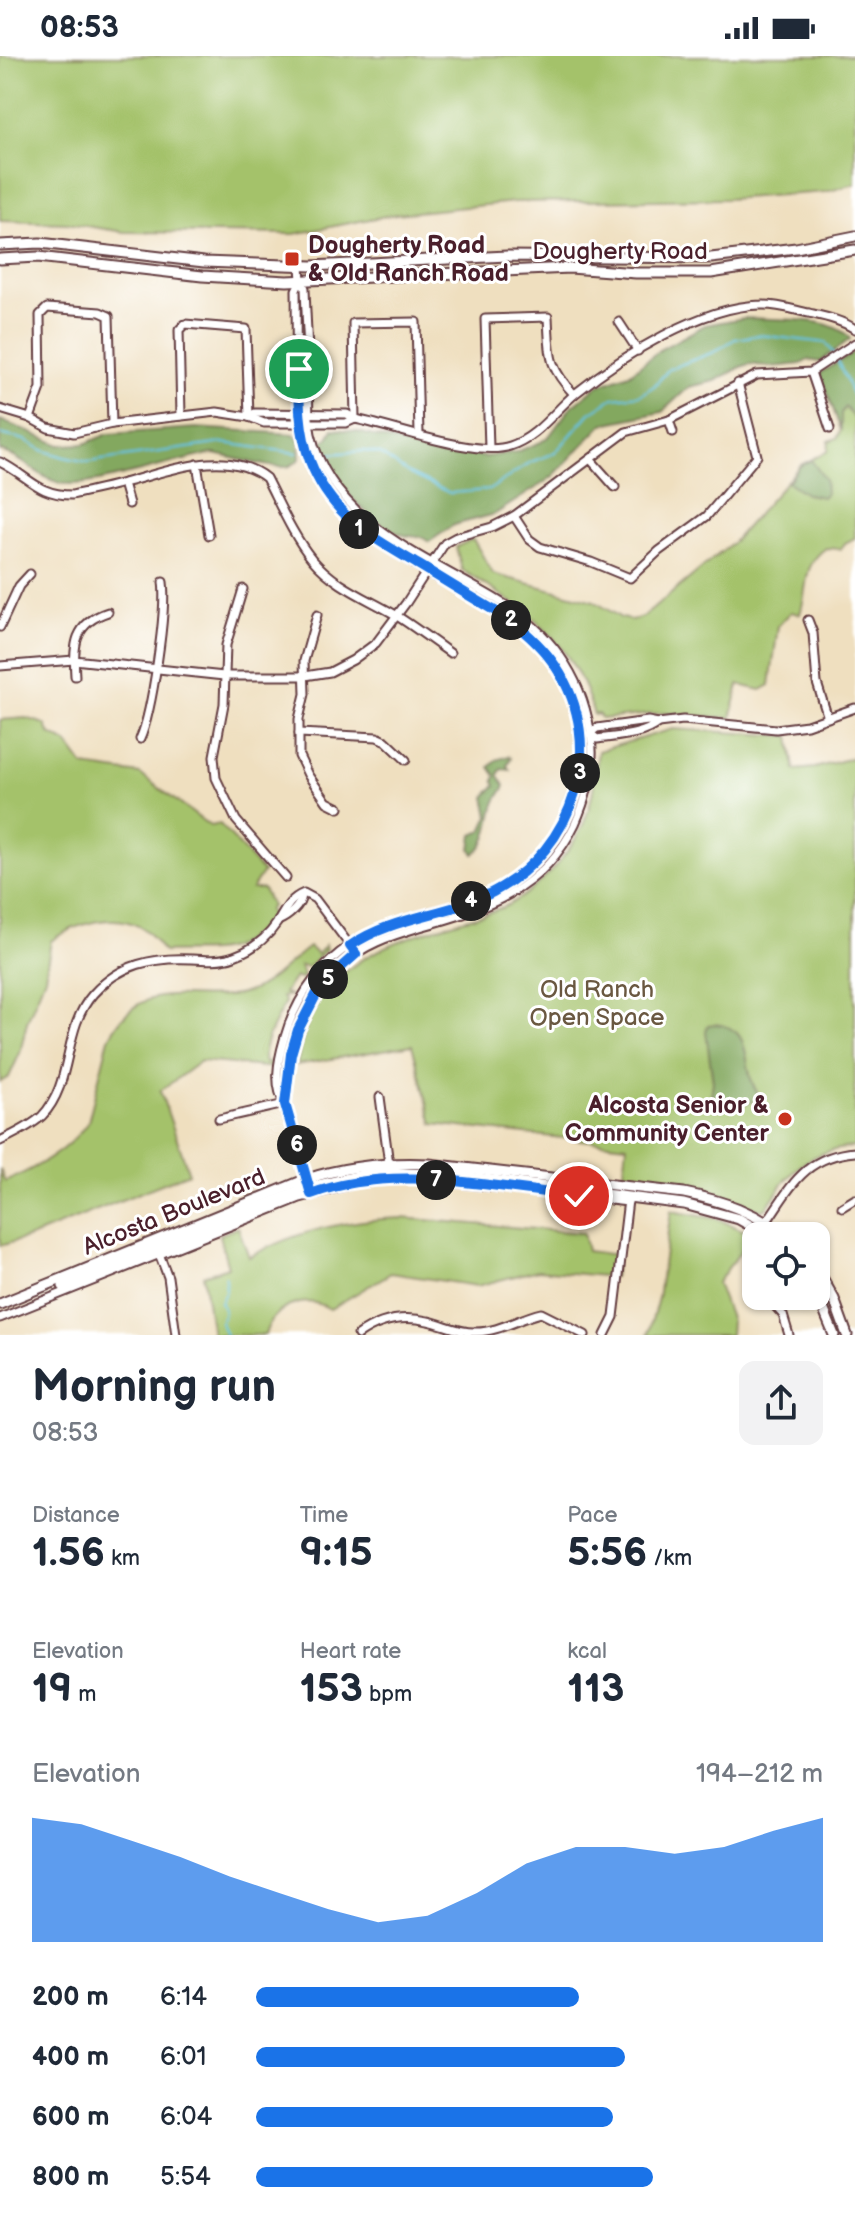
<!DOCTYPE html>
<meta charset="utf-8">
<style>
body{margin:0;font-family:"Balsamiq Sans",sans-serif;background:#f2f2f3;color:#1f2937;height:100vh;display:flex;flex-direction:column;font-size:30px;white-space:nowrap}
*{box-sizing:border-box;margin:0}
p{font-size:26px;color:#747a83}
.icon{flex:none;width:44px;height:44px;fill:none;stroke:currentColor;stroke-width:2;stroke-linecap:round;stroke-linejoin:round}
.map{position:relative;height:1279px;overflow:hidden}
.drawer{display:flex;flex-direction:column;background:#fff;flex:1}
.drawer>*{flex:none}
.controls{position:absolute;left:742px;top:1166px;display:grid;gap:16px}
.controls a{display:grid;place-items:center;width:88px;height:88px;border-radius:16px;background:#fff;box-shadow:0 2px 6px #0004;font-size:40px}
.pin{position:absolute;display:grid;place-items:center;width:68px;height:68px;color:#fff;margin:-34px;border:4px solid #fff;border-radius:50%;box-shadow:0 2px 8px #0007}
.km{position:absolute;width:40px;height:40px;margin:-20px;border-radius:50%;background:#222;color:#fff;font-size:22px;line-height:40px;text-align:center}
.round{display:grid;place-items:center;flex:none;width:84px;height:84px;border-radius:16px;background:#f2f2f3}
.overview{display:flex;align-items:center;justify-content:space-between;height:136px;padding:0 32px}
h1{font-size:44px;font-weight:700;line-height:60px}
.stats{display:grid;grid-template-columns:repeat(3,1fr);gap:12px;height:136px;padding:8px 32px}
.stats div{display:grid;align-content:center}
.stats b{font-size:40px;font-weight:700}
.stats small{font-size:22px;font-weight:400}
.stats p{font-size:22px}
.chart{height:224px;padding:16px 32px}
.chart p{display:flex;justify-content:space-between}
.chart svg{width:100%;height:144px;margin-top:8px;fill:#1a73e8;opacity:.7}
ul{padding:0 32px;list-style:none;font-size:26px}
li{display:grid;grid-template-columns:128px 96px 1fr;align-items:center;height:60px}
li i{height:20px;border-radius:10px;background:#1a73e8}
.status{display:flex;justify-content:space-between;align-items:center;height:56px;padding:0 40px;background:#fff;direction:ltr}
.status svg{height:22px;fill:currentColor}
.map>svg:first-child{display:block}
</style>
<div class="status"><b>08:53</b><svg viewBox="0 0 49 12"><path d="M0 12V9h3v3zM5 12V6h3v6zM10 12V3h3v9zM15 12V0h3v12zM26 1h20v11H26zM47 4h2v5h-2z"/></svg></div>
<div class="map">
<svg width="855" height="1279" viewBox="0 0 855 1279">
<rect width="100%" height="100%" fill="#fff"/>
<filter id="ink" filterUnits="userSpaceOnUse"><feTurbulence type="fractalNoise" baseFrequency=".0125" numOctaves="2"/><feDisplacementMap in="SourceGraphic" scale="16" xChannelSelector="R" yChannelSelector="G"/><feConvolveMatrix kernelMatrix="1 2 1 2 8 2 1 2 1" color-interpolation-filters="sRGB"/></filter>
<filter id="wash" filterUnits="userSpaceOnUse"><feTurbulence type="fractalNoise" baseFrequency=".006" numOctaves="4" result="noise"/><feDisplacementMap in="SourceGraphic" scale="32" xChannelSelector="R" yChannelSelector="G"/><feGaussianBlur stdDeviation="1.8" result="paint"/><feColorMatrix in="noise" values="0 0 0 0 0 0 0 0 0 0 0 0 0 0 0 0 0 1.4 0 .05"/><feComposite in="paint" operator="in"/></filter>
<g filter="url(#wash)">
<rect width="100%" height="100%" fill="#efdfbf"/>
<!-- green -->
<g fill="#a4c26a" stroke="#77704a" stroke-width="2">
<polygon points="0,0 855,0 855,128 826,136 727,143 515,146 396,158 294,178 124,176 67,167 0,165"/>
<path d="M855,296V482L845,487L841,493L826,492C801,510 809,530 800,558L791,556L778,570L770,629L761,634L739,629L731,662L662,657L602,663L598,658L594,659C573,582 526,554 462,514L456,491L473,483L493,518L594,545L621,562L632,564L643,561L732,487L801,409L828,395L829,385L837,382L841,374L820,317Z"/>
<path d="M26,662L45,668L50,678L67,687L84,710L140,718L210,770L220,768L263,816L252,833H263L271,850L268,855L274,859C233,903 219,894 163,896C157,888 150,877 142,872C115,855 74,868 51,885L45,921L27,966L20,997L9,1021L0,1026V664Z"/>
<path d="M673,673L790,680L795,714L815,712L855,701V1091C807,1094 790,1115 766,1153L760,1154L706,1134L623,1124L627,1089L433,1068L412,989L297,1009C311,915 372,892 452,867C472,861 492,857 510,848C539,832 566,802 581,773C593,749 595,721 598,695Z"/>
<path d="M325,889L326,894L308,911L300,910L303,920L300,923L295,921L284,937L290,939L282,941L285,946C277,965 259,989 265,1008L274,1005V1012L201,1005L160,1035L189,1117L30,1181L0,1190V1113L5,1126C37,1111 67,1096 88,1066L109,982C141,920 185,947 236,939C265,935 287,907 309,891L317,898Z"/>
<polygon points="671,1155 718,1163 753,1179 717,1227 731,1265 730,1279 648,1279 658,1242"/>
<path d="M401,1162L583,1177L587,1195L617,1199L614,1221L538,1214L477,1230L391,1217L330,1253C305,1238 273,1250 265,1279H212L203,1219L228,1211L219,1179L238,1171L249,1201C298,1174 346,1164 401,1162Z"/>
</g>
<!-- forest -->
<g fill="#83a85e" stroke="#666444" stroke-width="2">
<path d="M744,262C772,264 833,259 850,283L820,306L808,304L801,308L773,311L749,308L741,311L715,325L689,331L662,356L603,368L553,420L542,428L495,458L454,469L429,486C417,476 412,483 400,478C367,464 326,422 321,386L328,382L333,373L355,375L412,390L452,394L484,401L516,396L541,386L550,379L570,352L597,330L629,318L661,293L705,269Z"/>
<polygon points="855,296 855,364 845,351 841,357 841,374 820,317"/>
<path d="M0,364L60,389L84,388L108,378L196,372L294,378L299,384L300,403C297,405 293,409 290,410C275,415 231,400 213,398C176,403 89,434 60,427C37,421 23,401 0,395Z"/>
<polygon points="811,404 825,423 826,437 822,441 806,438 788,426 801,409"/>
<path d="M509,700L511,702L507,710L510,714L502,713C494,720 503,723 505,730C502,736 497,742 495,748C489,766 491,785 474,798L471,793L473,779L482,775L489,760L485,741L496,729L494,725L496,720L490,711L496,704Z"/>
<path d="M716,968C759,973 738,1017 761,1041C742,1054 730,1046 711,1039L713,1026L706,976L708,969Z"/>
</g>
<g fill="none" stroke-linecap="round" stroke-linejoin="round">
<!-- stream -->
<g stroke="#65c4e3" stroke-width="2">
<polyline points="837,304 855,344"/>
<polyline points="0,378 25,384 42,394 64,401 88,406 223,387 297,397"/>
<polyline points="328,398 364,395 380,398 409,418 450,437 489,434 531,406 555,397 590,357 613,342 640,339 654,330 669,313 714,296 735,283 759,279 826,287 834,298"/>
<polyline points="225,1220 226,1235 220,1246 224,1254 221,1267 226,1279"/>
</g>
</g>
</g>
<g filter="url(#ink)">
<g fill="none" stroke-linecap="round" stroke-linejoin="round">
<!-- minor casing -->
<g stroke="#633c41" stroke-width="11">
<g id="minor">
<path d="M301,224L296,234C297,282 293,364 311,407C322,432 339,452 358,472C394,497 433,519 471,541C497,557 525,571 544,594C570,626 584,666 581,706C577,762 541,816 488,838C449,855 406,860 368,879C326,899 296,940 284,984C278,1005 273,1030 285,1048L311,1138"/>
<polyline points="619,266 638,295"/>
<polyline points="811,316 830,373"/>
<polyline points="0,353 30,362 48,372 74,377 112,368 217,356 249,361 264,367 346,367 355,363"/>
<polyline points="181,360 179,274 185,268 246,273 249,361"/>
<path d="M249,361L255,357L347,358L355,363C392,370 477,402 510,390C538,381 554,355 576,337C622,300 701,250 761,249C778,248 794,254 809,257C826,261 841,264 855,273"/>
<polyline points="30,362 41,332 40,259 47,252 100,256 109,260 112,368"/>
<polyline points="355,363 353,267 416,266 419,378"/>
<polyline points="669,364 673,376"/>
<path d="M489,392L485,263L548,261C550,298 547,310 574,338"/>
<polyline points="591,404 615,431"/>
<path d="M0,406C29,420 37,439 72,439C90,435 109,431 127,426C169,415 227,391 266,422C280,449 293,480 312,503C335,530 365,541 394,558C413,570 432,584 450,597"/>
<polyline points="197,408 209,479"/>
<polyline points="123,427 129,448"/>
<polyline points="514,460 529,483 540,491 591,506 630,522 659,495 707,460 757,400 738,327"/>
<polyline points="243,533 226,589 224,648 214,700 216,722 236,764 286,822"/>
<polyline points="317,559 304,605 305,638 299,663 299,700 308,719 327,746 339,752"/>
<polyline points="808,564 813,577 817,627 828,662"/>
<polyline points="0,571 19,530 30,518"/>
<polyline points="0,610 74,604 224,620 305,620 330,616 353,604 376,587 406,547 445,487 456,481 492,471 514,460 626,376 669,364 757,319 811,316 855,287"/>
<path d="M75,620C73,590 74,567 108,556"/>
<polyline points="299,677 377,681 386,685 406,704"/>
<polyline points="589,678 597,672 648,665 658,667 683,664 776,673 807,669 855,652"/>
<path d="M591,678L597,683C618,680 642,680 658,667"/>
<path d="M140,683C152,657 167,554 163,526"/>
<path d="M278,865C288,861 301,850 302,839"/>
<polyline points="380,1041 389,1108"/>
<path d="M285,1048C289,1036 287,1025 289,1012C294,975 311,937 339,911C362,889 390,880 420,871C485,853 543,835 575,768C588,739 596,705 590,674C580,614 546,572 494,542C425,501 331,465 311,378C307,359 309,337 309,317C308,289 306,261 305,232L301,224L300,210"/>
<polyline points="219,1063 285,1048"/>
<path d="M0,1085C14,1078 30,1071 42,1060C74,1027 62,973 93,938C120,908 153,901 192,903C206,904 221,905 234,900C251,894 267,882 277,867C285,854 289,843 304,837L315,843L351,891"/>
<polyline points="842,1151 855,1143"/>
<path d="M765,1168C791,1131 804,1100 855,1096"/>
<polyline points="158,1195 168,1221 176,1279"/>
<polyline points="755,1228 756,1230"/>
<polyline points="766,1240 783,1259 789,1279"/>
<polyline points="0,1262 300,1142 360,1126 413,1122 628,1146"/>
<path d="M358,1279C379,1264 403,1259 428,1265C444,1268 459,1277 476,1276C499,1276 519,1262 541,1257L585,1279"/>
<polyline points="605,1279 614,1261 628,1144"/>
</g>
</g>
<!-- major casing -->
<g stroke="#633c41" stroke-width="13">
<g id="major">
<polyline points="0,189 40,187 204,206 312,210 507,200 711,202 796,192 855,180"/>
<polyline points="0,203 38,201 202,220 287,225 570,212 636,217 711,217 855,194"/>
<polyline points="816,1211 834,1243 847,1279"/>
<polyline points="63,1230 310,1131 362,1119 389,1116 462,1120 684,1148 739,1163 769,1180"/>
<polyline points="816,1235 834,1279"/>
<path d="M0,1248L307,1123C347,1110 387,1106 429,1108L684,1137C724,1145 754,1156 786,1180"/>
</g>
</g>
<!-- minor -->
<use href="#minor" stroke="#fff" stroke-width="7"/>
<!-- major -->
<use href="#major" stroke="#fff" stroke-width="9"/>
</g>
</g>
<g fill="none" stroke-linecap="round" stroke-linejoin="round" filter="url(#ink)">
<!-- route casing -->
<g stroke="#fff" stroke-width="16">
<path id="route" d="M299,313C299,344 299,375 310,405C331,460 372,481 419,509C449,527 479,546 509,563C527,577 544,592 556,611C608,690 575,793 493,836C447,860 393,860 350,890L356,898L330,921L317,937L298,974L291,998L285,1048L311,1138C396,1106 492,1132 579,1140"/>
</g>
<!-- route -->
<use href="#route" stroke="#1a73e8" stroke-width="10"/>
</g>
<!-- markers -->
<g fill="#c8321e" stroke="#fff" stroke-width="3">
<rect x="284" y="195" width="16" height="16" rx="4"/>
<circle cx="785" cy="1063" r="8"/>
</g>
<g text-anchor="middle" dominant-baseline="central" stroke-width="6" stroke-linejoin="round" paint-order="stroke">
<!-- poi labels -->
<g font-size="24" font-weight="bold" fill="#4a1f2b" stroke="#fff" text-anchor="start">
<text x="308" y="189">Dougherty Road<tspan x="308" dy="28">&amp; Old Ranch Road</tspan></text>
<text x="769" y="1049" text-anchor="end">Alcosta Senior &amp;<tspan x="769" dy="28">Community Center</tspan></text>
</g>
<!-- street labels -->
<g font-size="24" fill="#4a1f2b" stroke="#fff">
<text x="620" y="195">Dougherty Road</text>
<text transform="translate(174 1156) rotate(-22)">Alcosta Boulevard</text>
</g>
<!-- park labels -->
<g font-size="24" fill="#6a5841" stroke="#fff">
<text x="597" y="933">Old Ranch<tspan x="597" dy="28">Open Space</tspan></text>
</g>
</g>
</svg>
<div class="controls">
<a><svg class="icon" aria-label="locate" viewBox="0 0 24 24"><circle cx="12" cy="12" r="6"/><path d="M12 2v4M12 18v4M2 12h4M18 12h4"/></svg></a>
</div>
<div class="pin" style="left:299px;top:313px;background:#1e9e55"><svg class="icon" aria-label="arrive" viewBox="0 0 24 24"><path d="M6 21V4h12l-3 4 3 4H6"/></svg></div>
<div class="pin" style="left:579px;top:1140px;background:#d93025"><svg class="icon" aria-label="check" viewBox="0 0 24 24"><path d="M5 12l5 5 9-10"/></svg></div>
<b class="km" style="left:359px;top:473px">1</b>
<b class="km" style="left:511px;top:564px">2</b>
<b class="km" style="left:580px;top:717px">3</b>
<b class="km" style="left:471px;top:845px">4</b>
<b class="km" style="left:328px;top:923px">5</b>
<b class="km" style="left:297px;top:1089px">6</b>
<b class="km" style="left:436px;top:1124px">7</b>
</div>
<section class="drawer">
<div class="overview"><div><h1>Morning run</h1><p>08:53</p></div><a class="round"><svg class="icon" aria-label="share" viewBox="0 0 24 24"><path d="M12 15V3M7 8l5-5 5 5M5 13v7h14v-7"/></svg></a></div>
<div class="stats">
<div><p>Distance</p><b>1.56<small> km</small></b></div>
<div><p>Time</p><b>9:15</b></div>
<div><p>Pace</p><b>5:56<small> /km</small></b></div>
</div>
<div class="stats">
<div><p>Elevation</p><b>19<small> m</small></b></div>
<div><p>Heart rate</p><b>153<small> bpm</small></b></div>
<div><p>kcal</p><b>113</b></div>
</div>
<div class="chart"><p><span>Elevation</span>194–212 m</p>
<svg viewBox="0 0 160 44" preserveAspectRatio="none"><path d="M0 44V6L10 8L20 13L30 18L40 24L50 29L60 34L70 38L80 36L90 29L100 20L110 15L120 15L130 17L140 15L150 10L160 6V44z"/></svg>
</div>
<ul>
<li><b>200 m</b>6:14<i style="width:57%"></i></li>
<li><b>400 m</b>6:01<i style="width:65%"></i></li>
<li><b>600 m</b>6:04<i style="width:63%"></i></li>
<li><b>800 m</b>5:54<i style="width:70%"></i></li>
</ul>
</section>
